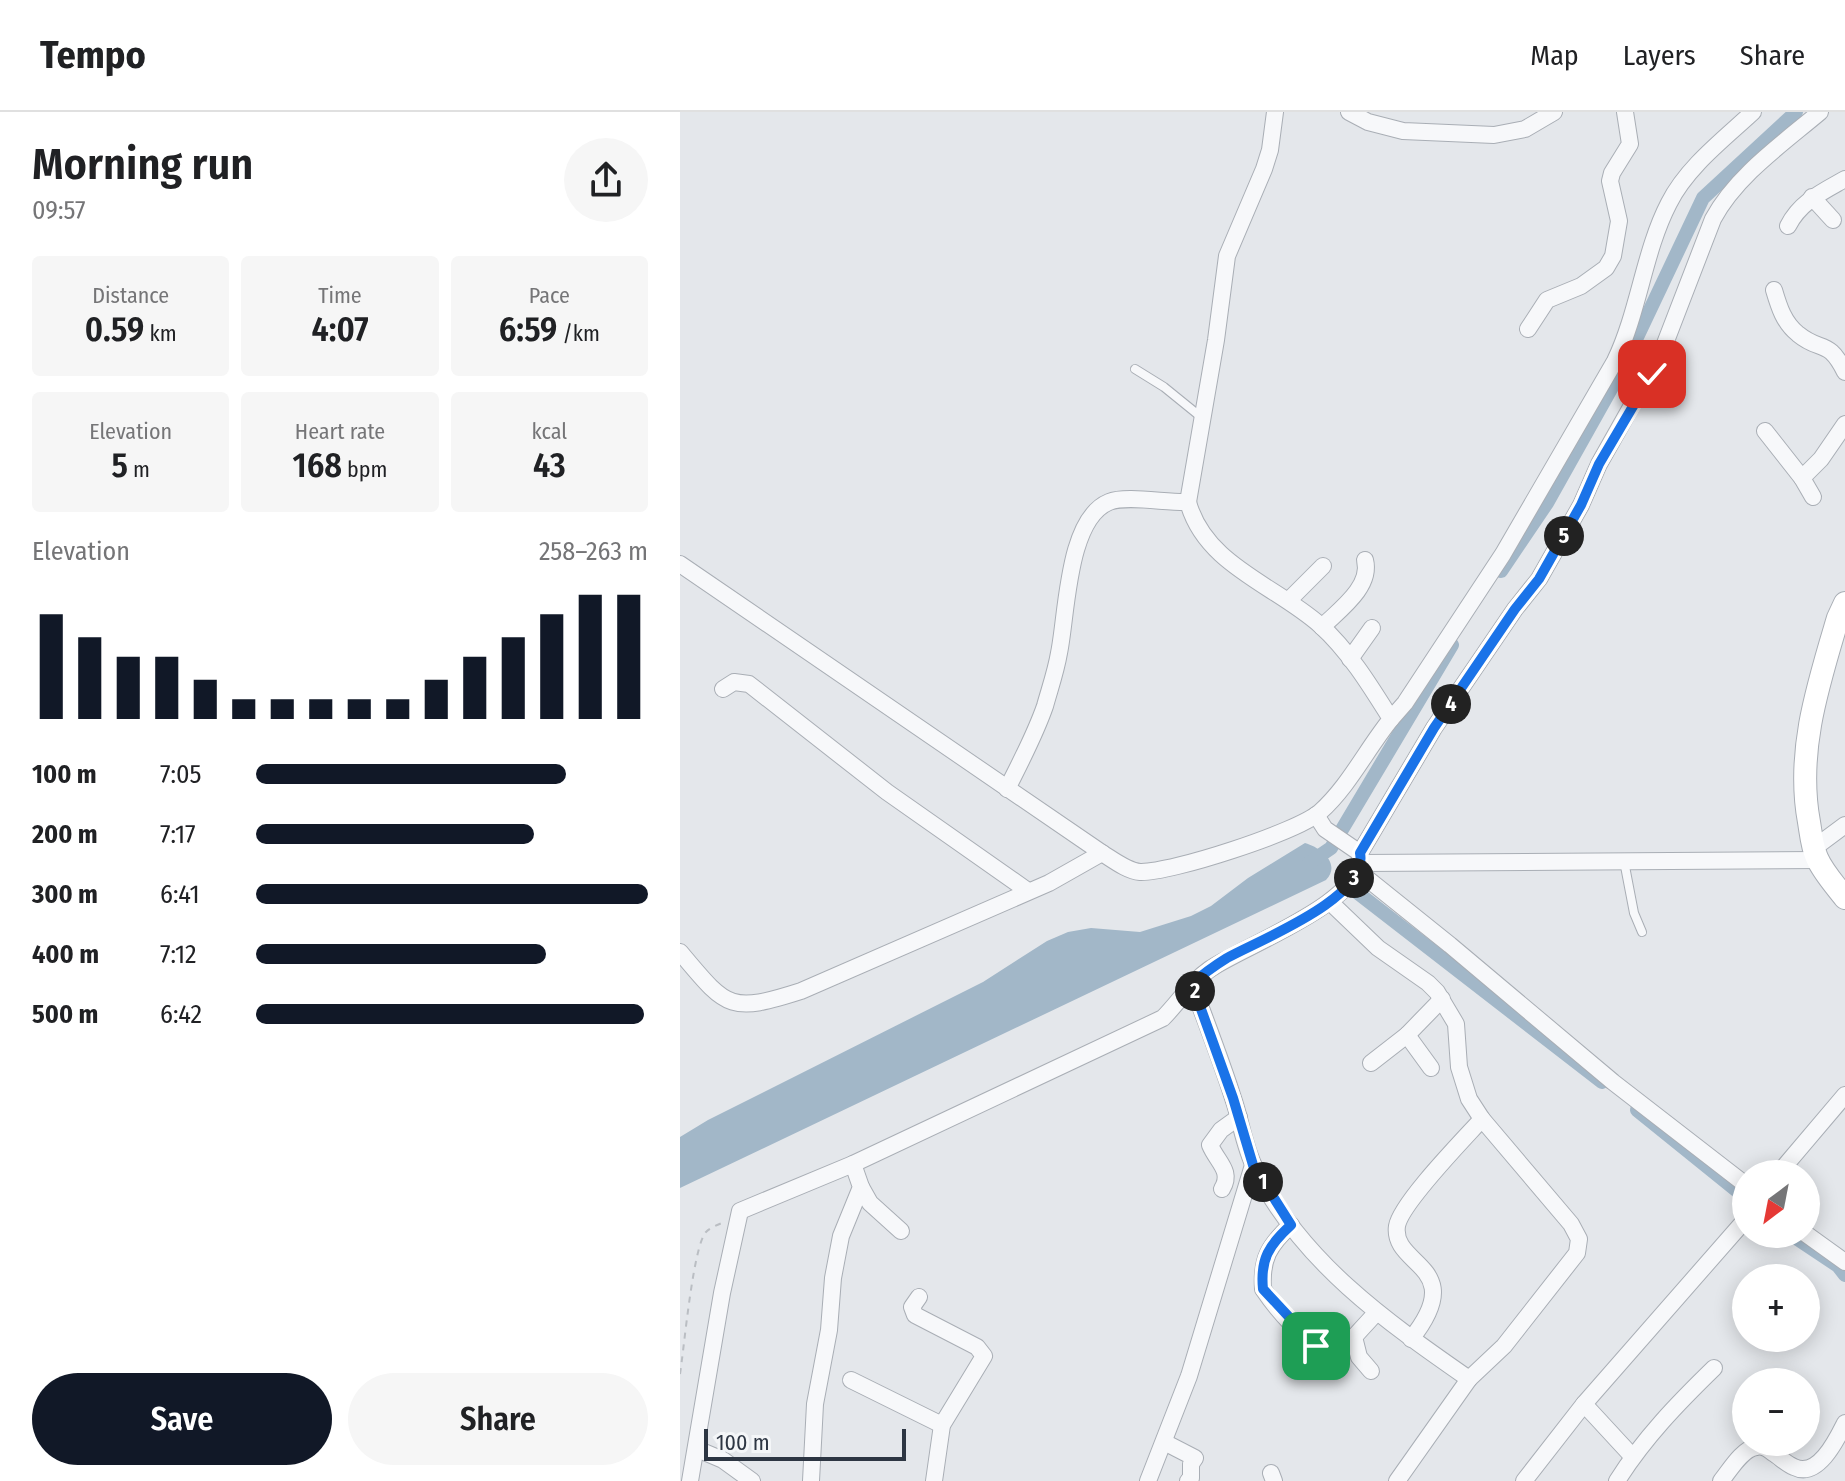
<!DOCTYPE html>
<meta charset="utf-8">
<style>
body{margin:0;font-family:"Fira Sans Condensed",sans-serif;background:#f6f6f6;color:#202124;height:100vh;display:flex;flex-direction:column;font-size:30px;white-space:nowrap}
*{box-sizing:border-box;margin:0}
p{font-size:26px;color:#757577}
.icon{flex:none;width:44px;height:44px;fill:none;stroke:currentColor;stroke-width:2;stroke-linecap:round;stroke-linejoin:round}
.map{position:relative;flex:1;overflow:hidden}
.sheet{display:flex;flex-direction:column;background:#fff;width:680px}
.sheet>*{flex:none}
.needle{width:52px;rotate:212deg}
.controls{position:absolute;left:1052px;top:1048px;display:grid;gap:16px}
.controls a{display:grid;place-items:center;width:88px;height:88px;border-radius:50%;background:#fff;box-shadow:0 4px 20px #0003;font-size:40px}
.scale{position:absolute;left:24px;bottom:20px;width:202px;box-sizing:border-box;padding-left:8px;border:4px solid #2d3643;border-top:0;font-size:22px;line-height:28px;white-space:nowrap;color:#2d3643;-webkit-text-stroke:6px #f4f6f8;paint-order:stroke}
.pin{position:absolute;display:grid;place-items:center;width:68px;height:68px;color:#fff;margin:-34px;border-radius:16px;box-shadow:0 4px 12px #0006}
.km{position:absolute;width:40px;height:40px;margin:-20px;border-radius:50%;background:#222;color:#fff;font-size:22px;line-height:40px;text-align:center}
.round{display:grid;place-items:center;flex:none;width:84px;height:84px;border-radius:42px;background:#f6f6f6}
.head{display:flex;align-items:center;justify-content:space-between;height:136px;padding:0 32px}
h1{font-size:44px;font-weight:600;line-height:60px}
.figures{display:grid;grid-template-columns:repeat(3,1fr);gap:12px;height:136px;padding:8px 32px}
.figures div{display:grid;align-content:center;border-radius:8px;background:#f6f6f6;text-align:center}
.figures b{font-size:34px;font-weight:600}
.figures small{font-size:22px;font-weight:400}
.figures p{font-size:22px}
.chart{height:224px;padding:16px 32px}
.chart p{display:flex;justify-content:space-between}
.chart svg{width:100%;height:144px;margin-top:8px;stroke:#111827;stroke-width:6}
.button{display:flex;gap:16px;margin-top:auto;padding:16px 32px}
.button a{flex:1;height:92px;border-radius:48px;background:#111827;color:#fff;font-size:32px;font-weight:600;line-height:92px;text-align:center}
.button a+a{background:#f6f6f6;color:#202124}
ul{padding:0 32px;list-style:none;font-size:26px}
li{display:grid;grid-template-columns:128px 96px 1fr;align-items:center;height:60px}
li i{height:20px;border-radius:10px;background:#111827}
header{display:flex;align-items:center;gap:48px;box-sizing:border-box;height:112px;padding:0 40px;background:#fff;border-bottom:2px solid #e0e0e0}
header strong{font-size:38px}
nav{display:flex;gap:44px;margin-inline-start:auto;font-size:28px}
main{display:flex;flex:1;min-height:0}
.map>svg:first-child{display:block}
</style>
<header>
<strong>Tempo</strong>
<nav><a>Map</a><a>Layers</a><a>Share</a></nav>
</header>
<main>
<section class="sheet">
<div class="head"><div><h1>Morning run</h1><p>09:57</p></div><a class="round"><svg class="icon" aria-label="share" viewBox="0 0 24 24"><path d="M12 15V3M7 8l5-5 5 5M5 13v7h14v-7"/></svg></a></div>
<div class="figures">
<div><p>Distance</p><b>0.59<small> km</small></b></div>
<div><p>Time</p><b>4:07</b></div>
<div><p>Pace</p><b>6:59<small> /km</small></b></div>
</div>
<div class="figures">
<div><p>Elevation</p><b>5<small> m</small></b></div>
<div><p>Heart rate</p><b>168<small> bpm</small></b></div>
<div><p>kcal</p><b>43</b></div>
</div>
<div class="chart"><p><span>Elevation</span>258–263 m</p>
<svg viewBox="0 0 160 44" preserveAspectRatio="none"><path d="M5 44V12M15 44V19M25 44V25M35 44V25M45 44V32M55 44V38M65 44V38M75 44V38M85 44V38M95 44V38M105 44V32M115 44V25M125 44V19M135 44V12M145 44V6M155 44V6"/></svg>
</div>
<ul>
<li><b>100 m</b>7:05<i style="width:79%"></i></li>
<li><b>200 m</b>7:17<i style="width:71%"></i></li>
<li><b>300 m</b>6:41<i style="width:100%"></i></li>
<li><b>400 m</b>7:12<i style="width:74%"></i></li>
<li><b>500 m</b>6:42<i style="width:99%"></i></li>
</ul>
<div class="button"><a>Save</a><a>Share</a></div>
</section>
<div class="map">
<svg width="1165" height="1369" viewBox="0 0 1165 1369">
<rect width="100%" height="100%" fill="#e4e7eb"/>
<!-- water -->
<path fill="#a2b7c8" d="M625,731C642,736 661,752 646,768L0,1076V1025L28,1008L303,870L367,829L388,820L411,816L460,820L511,804L531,794L568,766Z"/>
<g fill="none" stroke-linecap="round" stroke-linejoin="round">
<!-- canal -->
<g stroke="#a2b7c8" stroke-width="14">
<polyline points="821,459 867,391 941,259 1023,86 1116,0"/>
<polyline points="629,751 651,736 772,533"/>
<polyline points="674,778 922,970"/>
<polyline points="957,998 1066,1086"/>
<polyline points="1110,1122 1158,1154 1165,1163"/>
</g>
<!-- lane casing -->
<g stroke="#a9aeb5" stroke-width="10">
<g id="lane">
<polyline points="455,257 484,275 521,305"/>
<polyline points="944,749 954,801 962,820"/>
</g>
</g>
<!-- street casing -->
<g stroke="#a9aeb5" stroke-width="18">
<g id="street">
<polyline points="669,0 688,10 723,19 814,23 845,17 874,0"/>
<polyline points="1132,85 1153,108"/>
<path d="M1108,114C1120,90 1142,80 1165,67"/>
<path d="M1094,178C1099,195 1104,211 1118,222C1141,241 1148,226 1165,260"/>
<polyline points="848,217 867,188 901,174 926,156 933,144 939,109 930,69 932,61 950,32 945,0"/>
<polyline points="1085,319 1122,366 1141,347 1165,312"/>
<polyline points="1122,366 1133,385"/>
<path d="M0,452L422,741C432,747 447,759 460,760C491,761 617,720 640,700C669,674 686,638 711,607C691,575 669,539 640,513C595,473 525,453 508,390"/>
<polyline points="609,488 643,454"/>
<path d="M642,515C659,498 692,475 685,448"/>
<polyline points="670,547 692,516"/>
<polyline points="43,577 54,570 69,572 207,680 348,779"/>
<path d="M711,607L725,591L823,442L935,249C959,199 964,139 989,91C1007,55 1044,27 1073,0"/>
<path d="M327,677C341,649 355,623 365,594C370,576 376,559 379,541C387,503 387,407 429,390C446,383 487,391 508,390L536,228L547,144L584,57L590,38L595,0"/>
<polyline points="1134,736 1165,713"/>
<path d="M680,741L754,616L835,497L859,467L901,393L919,352L981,242L1033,107C1056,64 1102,32 1140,0"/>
<polyline points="682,751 1138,748"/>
<polyline points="679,760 770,833 933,970 1066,1073"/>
<polyline points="650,790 698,836 748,871 757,880 776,912 779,955 789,987 802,1007 891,1112 899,1127 897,1141 824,1234 789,1267"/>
<path d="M0,840C47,896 49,902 121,879L369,771L422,741"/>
<path d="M512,872C526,910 541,948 553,986C561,1009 564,1035 575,1056C620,1149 707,1210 789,1267L717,1369"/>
<polyline points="727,923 751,956"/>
<polyline points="691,951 727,923 762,887"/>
<polyline points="1098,1062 1165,983"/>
<polyline points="181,1075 190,1091 221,1119"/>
<path d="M542,1077C553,1059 537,1050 530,1033L541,1018L559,1005"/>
<path d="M611,1113C589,1133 581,1147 583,1177C595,1195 626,1233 647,1237L674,1225L696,1201"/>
<polyline points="1126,1122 1165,1150"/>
<polyline points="239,1185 232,1195 235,1203 297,1235 304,1244 262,1313 254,1369"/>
<polyline points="674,1225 679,1245 691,1259"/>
<path d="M731,1227C790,1153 711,1155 717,1114C721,1091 784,1027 802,1007"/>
<polyline points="171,1268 262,1313"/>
<polyline points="904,1292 952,1344"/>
<polyline points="484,1330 515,1346 511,1352 511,1366 508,1369"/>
<polyline points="17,1337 43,1348 72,1369"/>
<polyline points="591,1361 594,1369"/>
<path d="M10,1369L42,1181L60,1099L173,1052L483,906C499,890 511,870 530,857C563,834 690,788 680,741L645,717L636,703"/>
<polyline points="131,1369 135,1292 149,1218 153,1166 161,1124 181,1075 173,1052"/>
<polyline points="468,1369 509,1264 573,1053"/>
<polyline points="844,1369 904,1292 1066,1107"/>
<path d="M937,1369C964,1326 998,1291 1034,1256"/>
<path d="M1041,1369C1050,1358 1062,1337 1076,1335C1083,1333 1088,1337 1093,1341C1100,1345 1106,1352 1114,1355C1138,1367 1157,1327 1165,1311"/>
</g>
</g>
<!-- secondary casing -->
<g stroke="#a9aeb5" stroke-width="24">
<path id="secondary" d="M1165,491L1158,506C1138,573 1116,640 1129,710C1131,722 1132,735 1137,746C1143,760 1155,773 1165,786"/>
</g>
<!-- path -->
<path stroke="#babec3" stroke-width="2" stroke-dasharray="6 6" stroke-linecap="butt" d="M0,1262C4,1237 13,1134 26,1120C30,1116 37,1113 42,1111"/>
<!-- lane -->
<use href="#lane" stroke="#f7f8fa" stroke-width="8"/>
<!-- street -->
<use href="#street" stroke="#f7f8fa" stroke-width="16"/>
<!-- secondary -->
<use href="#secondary" stroke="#fff" stroke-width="22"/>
</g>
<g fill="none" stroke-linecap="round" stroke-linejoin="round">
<!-- route casing -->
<g stroke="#fff" stroke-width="16">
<path id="route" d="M636,1234L583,1177C580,1147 589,1133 611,1113L573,1053L553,986L512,872C523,862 534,854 547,846C579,828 689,786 680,741L754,616L835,497L859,467L901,393L919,352L972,262"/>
</g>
<!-- route -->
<use href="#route" stroke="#1a73e8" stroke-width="10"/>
</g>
</svg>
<div class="controls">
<a><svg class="needle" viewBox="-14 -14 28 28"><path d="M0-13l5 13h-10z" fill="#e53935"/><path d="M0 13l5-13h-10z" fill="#757577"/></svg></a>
<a>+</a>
<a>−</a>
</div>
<div class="scale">100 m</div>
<div class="pin" style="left:636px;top:1234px;background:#1e9e55"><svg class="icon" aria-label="arrive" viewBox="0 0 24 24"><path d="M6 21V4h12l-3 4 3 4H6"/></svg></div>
<div class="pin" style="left:972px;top:262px;background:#d93025"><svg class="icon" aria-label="check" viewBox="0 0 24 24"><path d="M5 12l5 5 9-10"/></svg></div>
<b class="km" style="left:583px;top:1070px">1</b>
<b class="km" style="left:515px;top:879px">2</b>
<b class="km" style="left:674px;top:766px">3</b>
<b class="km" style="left:771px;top:592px">4</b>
<b class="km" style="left:884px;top:424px">5</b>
</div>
</main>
